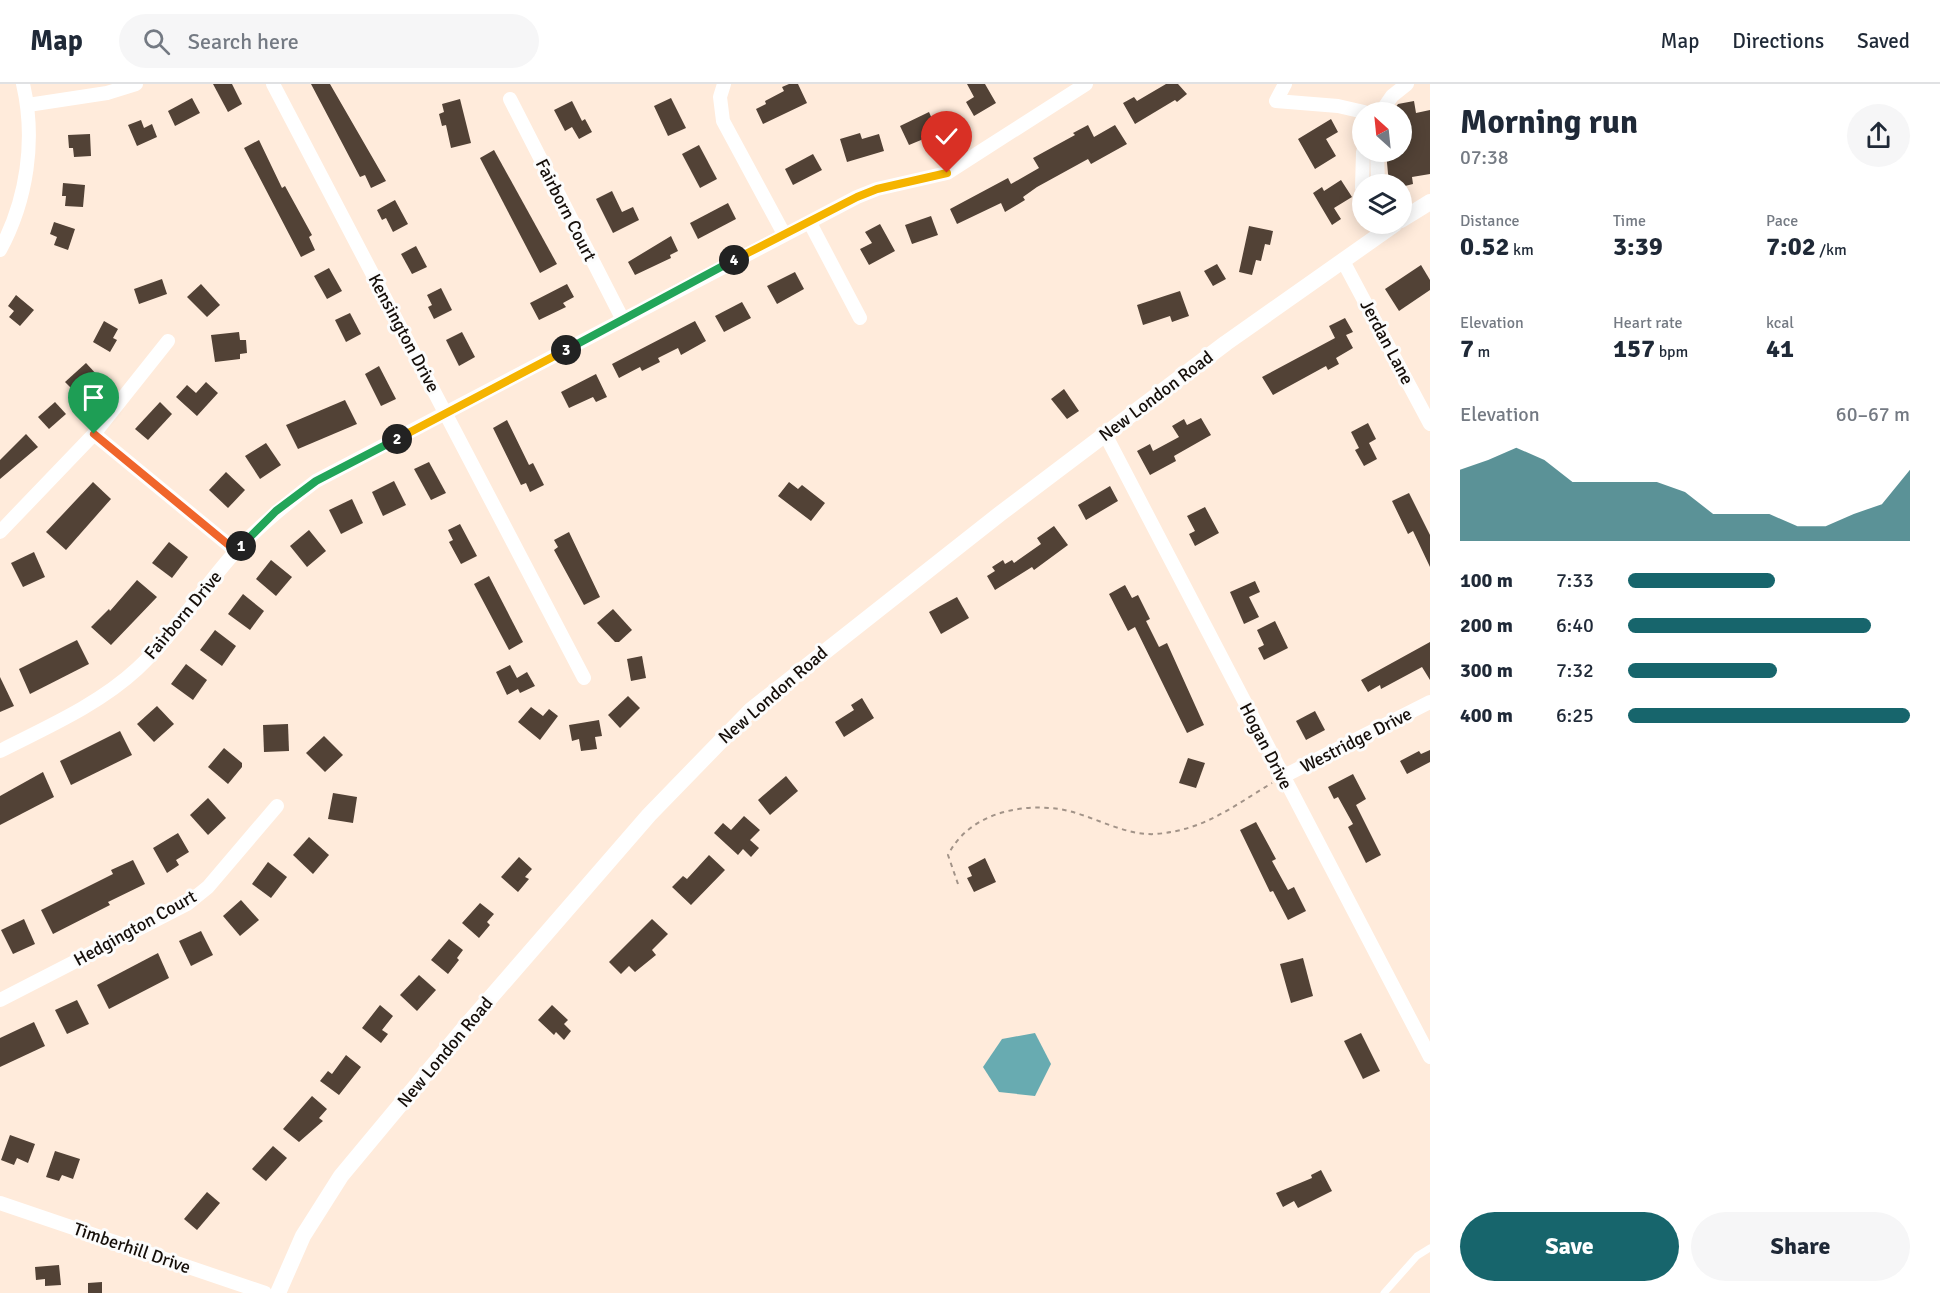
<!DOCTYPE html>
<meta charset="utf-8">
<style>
body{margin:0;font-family:Signika,sans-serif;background:#f6f6f7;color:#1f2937;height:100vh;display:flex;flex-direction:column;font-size:22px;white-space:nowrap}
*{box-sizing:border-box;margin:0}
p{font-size:20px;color:#747a83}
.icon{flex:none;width:33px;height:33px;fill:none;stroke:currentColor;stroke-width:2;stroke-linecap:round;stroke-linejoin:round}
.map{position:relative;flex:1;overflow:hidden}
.details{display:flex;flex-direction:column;background:#fff;width:510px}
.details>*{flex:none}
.needle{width:39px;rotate:333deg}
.buttons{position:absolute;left:1352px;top:18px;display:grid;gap:12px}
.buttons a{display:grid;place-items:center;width:60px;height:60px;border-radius:50%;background:#fff;box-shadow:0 3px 15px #0003;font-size:30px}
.pin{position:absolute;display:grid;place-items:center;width:51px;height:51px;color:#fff;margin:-62px -26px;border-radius:50% 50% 50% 0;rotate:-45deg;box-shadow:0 0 6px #0007}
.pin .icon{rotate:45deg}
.km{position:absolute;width:30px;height:30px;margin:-15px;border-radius:50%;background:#222;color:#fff;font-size:16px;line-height:30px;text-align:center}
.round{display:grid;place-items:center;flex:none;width:63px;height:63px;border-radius:32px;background:#f6f6f7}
.overview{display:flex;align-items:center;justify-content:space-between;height:102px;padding:0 30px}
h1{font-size:33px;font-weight:700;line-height:45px}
.stats{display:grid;grid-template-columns:repeat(3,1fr);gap:9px;height:102px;padding:6px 30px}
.stats div{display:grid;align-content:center}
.stats b{font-size:26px;font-weight:700}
.stats small{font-size:16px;font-weight:400}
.stats p{font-size:16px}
.chart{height:168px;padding:12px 30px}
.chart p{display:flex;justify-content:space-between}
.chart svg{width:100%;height:108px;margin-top:6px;fill:#17656c;opacity:.7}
.action{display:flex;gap:12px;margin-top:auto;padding:12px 30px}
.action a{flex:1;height:69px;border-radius:36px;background:#17656c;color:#fff;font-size:24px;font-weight:700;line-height:69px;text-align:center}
.action a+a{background:#f6f6f7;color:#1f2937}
ul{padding:0 30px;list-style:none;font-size:20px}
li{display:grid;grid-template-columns:96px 72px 1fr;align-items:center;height:45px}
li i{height:15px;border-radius:8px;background:#17656c}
header{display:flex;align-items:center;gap:36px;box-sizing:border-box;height:84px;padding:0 30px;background:#fff;border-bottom:2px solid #e0e1e3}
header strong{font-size:28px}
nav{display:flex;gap:33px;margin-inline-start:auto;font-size:21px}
.search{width:420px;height:54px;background:#f6f6f7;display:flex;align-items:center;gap:15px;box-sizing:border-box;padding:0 21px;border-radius:33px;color:#747a83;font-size:22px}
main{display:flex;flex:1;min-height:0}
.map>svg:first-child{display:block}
</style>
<header>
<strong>Map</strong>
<div class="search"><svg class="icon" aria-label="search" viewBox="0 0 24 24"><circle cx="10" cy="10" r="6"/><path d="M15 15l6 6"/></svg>Search here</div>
<nav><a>Map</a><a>Directions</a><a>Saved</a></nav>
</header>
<main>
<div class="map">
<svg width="1430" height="1209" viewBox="0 0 1430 1209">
<rect width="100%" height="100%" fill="#ffebdb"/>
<!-- water -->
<polygon fill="#68abb1" points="1035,949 1051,980 1035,1012 999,1008 983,983 1002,955"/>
<!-- building -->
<g fill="#524236">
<polygon points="213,0 232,0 242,20 228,28"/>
<polygon points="311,0 330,0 386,97 371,104 365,91 360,93"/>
<polygon points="789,0 798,0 807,19 763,40 756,25 766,20 765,17 784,7 782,3"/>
<polygon points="967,0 985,0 996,19 974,32 966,18 974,13"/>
<polygon points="1166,0 1178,0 1187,10 1177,18 1175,16 1135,40 1123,19 1134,13 1137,17"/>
<polygon points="192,14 200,29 175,42 168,27"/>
<polygon points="671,14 686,44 668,52 654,22"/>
<polygon points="460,15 471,59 451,64 446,41 442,42 439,30 444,28 442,20"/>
<polygon points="572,17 582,37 585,35 592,48 579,55 572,43 565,47 554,26"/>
<polygon points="1414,17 1416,29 1430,26 1430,90 1412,93 1413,100 1401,103 1401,100 1389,100 1386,68 1401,68 1401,28 1392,28 1398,20"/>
<polygon points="929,28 938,49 909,61 900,42"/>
<polygon points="1331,35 1338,48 1326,55 1336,72 1315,85 1298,55"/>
<polygon points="141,36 144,44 152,40 157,53 137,62 128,41"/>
<polygon points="1088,41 1094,53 1115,41 1127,60 1091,80 1088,75 1037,103 1023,113 1025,116 1005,128 1001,119 957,140 950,125 1008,94 1011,100 1039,84 1033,74 1075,51 1073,49"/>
<polygon points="860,49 862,55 879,50 884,67 847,78 840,55"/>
<polygon points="90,50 91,72 74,73 73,64 69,64 68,51"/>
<polygon points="259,56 282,104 285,102 312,151 309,153 315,166 301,173 244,64"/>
<polygon points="699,61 717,95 700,104 682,70"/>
<polygon points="494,66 557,180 540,189 480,74"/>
<polygon points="813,70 822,86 793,101 785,85"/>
<polygon points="1341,96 1352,113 1334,124 1341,135 1332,141 1313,109 1322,103 1324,107"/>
<polygon points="63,99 85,101 83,123 65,122 66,112 62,112"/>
<polygon points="612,107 622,128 633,123 639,136 613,149 596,115"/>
<polygon points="395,116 408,140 393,148 386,134 382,136 377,126"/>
<polygon points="728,119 736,135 698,155 690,139"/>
<polygon points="931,132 938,151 912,160 905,141"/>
<polygon points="54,138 75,145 68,166 54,161 57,153 50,150"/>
<polygon points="880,140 895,167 869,181 860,165 872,159 865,148"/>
<polygon points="1249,142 1273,147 1270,161 1265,160 1261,177 1256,176 1252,191 1239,188"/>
<polygon points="671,152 678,167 670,171 671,174 635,191 628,178"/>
<polygon points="416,162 427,183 412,190 401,170"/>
<polygon points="1217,180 1226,195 1213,202 1204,187"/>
<polygon points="1421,181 1430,196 1430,206 1399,227 1385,205"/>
<polygon points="329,184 342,207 327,215 314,192"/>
<polygon points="795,188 804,205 777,220 767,202"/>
<polygon points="162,195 167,210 139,220 134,205"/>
<polygon points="201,200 220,221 207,233 187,213"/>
<polygon points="567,200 574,213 563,219 566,223 539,236 530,219"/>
<polygon points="441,204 452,226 434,235 428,223 432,221 427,211"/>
<polygon points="1180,207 1189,232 1172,238 1170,232 1143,241 1137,221"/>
<polygon points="16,211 34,226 20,242 9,233 14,227 8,222"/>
<polygon points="742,218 751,234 724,248 715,232"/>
<polygon points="350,229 361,250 346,258 335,236"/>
<polygon points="1345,234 1353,248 1346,251 1353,264 1336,274 1339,280 1328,286 1326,282 1273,311 1262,293 1335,254 1329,242"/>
<polygon points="104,237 118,245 113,254 117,256 110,268 93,258"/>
<polygon points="695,237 706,257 681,271 678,264 658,274 660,278 642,287 640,283 619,294 612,280"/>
<polygon points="239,248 240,256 246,256 247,269 240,270 240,275 215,278 211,251"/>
<polygon points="462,248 475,273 459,282 446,256"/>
<polygon points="86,279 98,292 78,311 65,298"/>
<polygon points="379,282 396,315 381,322 365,290"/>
<polygon points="596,290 607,313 596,318 593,313 569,324 561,308"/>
<polygon points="206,298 218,309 197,332 176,313 187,301 196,309"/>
<polygon points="1064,305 1079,327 1067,335 1051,315"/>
<polygon points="345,316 357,340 298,365 286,341"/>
<polygon points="55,318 66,330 49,345 38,333"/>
<polygon points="160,318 172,330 148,356 135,345"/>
<polygon points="1201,334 1211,351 1174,372 1176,377 1150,391 1137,367 1150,360 1153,367 1179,353 1172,342 1184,335 1187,341"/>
<polygon points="507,336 529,381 533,379 544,401 530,408 526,399 521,401 493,344"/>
<polygon points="1368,339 1376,355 1369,359 1377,375 1364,382 1355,366 1359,364 1351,348"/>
<polygon points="26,350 38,363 0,395 0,376"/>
<polygon points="266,359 281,381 260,395 245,372"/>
<polygon points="429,378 446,409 431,416 414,385"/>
<polygon points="226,388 245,406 228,424 209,406"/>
<polygon points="394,397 406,421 383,432 372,408"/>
<polygon points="93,398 111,415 66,466 46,448"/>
<polygon points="789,398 798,405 802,401 825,419 811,437 778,412"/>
<polygon points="1110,402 1118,417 1086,436 1078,421"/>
<polygon points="1409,409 1430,451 1430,483 1413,447 1408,450 1392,417"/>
<polygon points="352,415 363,439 341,450 329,426"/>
<polygon points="1205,423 1219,449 1195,462 1189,450 1195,447 1187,432"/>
<polygon points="460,440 477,472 461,480 449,458 453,456 448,446"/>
<polygon points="1054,442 1068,461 1034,486 1032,483 995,506 987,492 995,487 992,483 1003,476 1005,480 1012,476 1014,479 1041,460 1037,454"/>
<polygon points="309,446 326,467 307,483 290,462"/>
<polygon points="569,448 600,513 584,521 554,466 558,463 554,456"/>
<polygon points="169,458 188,473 172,494 152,479"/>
<polygon points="34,468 45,493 23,503 11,479"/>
<polygon points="271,476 292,493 276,512 256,495"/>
<polygon points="489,492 523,558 509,566 474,500"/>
<polygon points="137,496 157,513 111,561 91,543 109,525 110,527"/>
<polygon points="1255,497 1260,508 1249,513 1259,533 1244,540 1230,508"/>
<polygon points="1125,501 1132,514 1138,511 1150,535 1146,537 1159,563 1167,559 1204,641 1187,649 1135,543 1128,547 1109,510"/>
<polygon points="243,510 264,527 250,546 228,530"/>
<polygon points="957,513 969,534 941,550 929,528"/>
<polygon points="613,525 632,546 619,558 615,558 597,539"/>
<polygon points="1275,537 1288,564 1264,576 1258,564 1264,561 1257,546"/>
<polygon points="215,546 236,562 222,582 200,566"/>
<polygon points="77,556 89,580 30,610 19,585"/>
<polygon points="1430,558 1430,596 1422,583 1381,605 1380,601 1368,608 1361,596"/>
<polygon points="642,572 646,594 631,597 627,575"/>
<polygon points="186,580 207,596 193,616 171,600"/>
<polygon points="510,581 517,594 527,588 535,602 520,609 518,605 507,611 496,588"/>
<polygon points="0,593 14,622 0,628"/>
<polygon points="628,612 640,624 620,644 608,631"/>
<polygon points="862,614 874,634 844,653 835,638 854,626 851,621"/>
<polygon points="157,622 174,640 154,658 137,640"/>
<polygon points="531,623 543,632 549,625 558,632 540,656 518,638"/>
<polygon points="1315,627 1325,646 1306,656 1296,637"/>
<polygon points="599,636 602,652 595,653 597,665 581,667 579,655 572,657 569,641"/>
<polygon points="288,640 289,667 264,668 263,641"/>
<polygon points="120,647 132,671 71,701 60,677"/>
<polygon points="324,652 343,671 325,688 306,669"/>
<polygon points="224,664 242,679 242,683 228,700 208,683"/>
<polygon points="1430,666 1430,678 1407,690 1400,677 1419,667 1421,670"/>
<polygon points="1188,674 1205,679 1196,704 1179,699"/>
<polygon points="43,688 54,713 0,741 0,712"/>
<polygon points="1353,690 1366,715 1356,721 1381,771 1366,779 1348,743 1353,740 1338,713 1334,715 1328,703"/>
<polygon points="786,692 798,707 770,731 758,716"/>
<polygon points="333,709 357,713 353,739 328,735"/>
<polygon points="208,714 226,734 208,751 190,731"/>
<polygon points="744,732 760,746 750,756 759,764 751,773 743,765 738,771 714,749 723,739 731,746"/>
<polygon points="1256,738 1276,775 1272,777 1288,806 1294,803 1306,827 1288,836 1273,807 1270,808 1240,746"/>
<polygon points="178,749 189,768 176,776 179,781 167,789 153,764"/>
<polygon points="309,753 329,771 313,790 293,771"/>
<polygon points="709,771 725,786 691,821 672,803 683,792 687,795"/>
<polygon points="519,773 532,785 525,793 529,795 518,808 501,793"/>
<polygon points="985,774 996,798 974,808 967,794 972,792 968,783"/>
<polygon points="133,776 145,800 108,818 110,821 53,850 41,826 113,790 111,786"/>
<polygon points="268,778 287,793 271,814 252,800"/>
<polygon points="241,816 259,836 240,852 223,832"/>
<polygon points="480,819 494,830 487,838 490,841 479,854 462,839"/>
<polygon points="24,835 35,860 13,870 1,846"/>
<polygon points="652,835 668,850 652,866 656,871 635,888 629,882 621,890 609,878"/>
<polygon points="201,847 213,871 191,882 179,857"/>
<polygon points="449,855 463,866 457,874 459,876 448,890 431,876"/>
<polygon points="158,869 169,894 109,925 97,901"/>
<polygon points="1303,874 1313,912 1291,919 1280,880"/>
<polygon points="419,891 436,906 417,927 400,911"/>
<polygon points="77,916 89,940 67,950 55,926"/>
<polygon points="380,921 393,932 382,946 388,950 381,959 362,944"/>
<polygon points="552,921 568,936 564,940 571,947 564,956 556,948 554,951 538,936"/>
<polygon points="34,938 45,962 0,983 0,954"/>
<polygon points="1361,949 1380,987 1363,995 1344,957"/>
<polygon points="346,971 361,983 339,1011 320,997 328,987 332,990"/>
<polygon points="312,1012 327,1025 319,1034 323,1037 299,1058 283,1045"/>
<polygon points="10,1051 35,1060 28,1079 17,1074 14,1081 1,1076"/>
<polygon points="273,1062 287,1074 266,1097 252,1085"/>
<polygon points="55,1067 80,1075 73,1095 62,1091 59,1097 46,1093"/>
<polygon points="1321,1086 1332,1107 1298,1124 1294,1117 1283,1123 1276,1109 1312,1094 1311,1091"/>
<polygon points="207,1108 220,1119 197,1146 184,1135"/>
<polygon points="59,1181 61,1201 45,1202 45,1195 36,1196 35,1183"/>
<polygon points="102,1198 102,1209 88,1209 88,1199"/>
</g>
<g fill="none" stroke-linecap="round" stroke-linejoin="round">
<!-- path -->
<path stroke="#a29388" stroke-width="2" stroke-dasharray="4.5 4.5" stroke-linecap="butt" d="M958,800L948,771C968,731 1017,719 1059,725C1091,730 1123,752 1156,750C1204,746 1232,723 1272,699"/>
<!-- service -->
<polyline stroke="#fff" stroke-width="7" points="1384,1209 1417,1172 1430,1164"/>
<!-- minor -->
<g stroke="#fff" stroke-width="14">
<polyline points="273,0 584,594"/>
<polyline points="724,0 720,13 723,37 784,150"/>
<polyline points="1285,0 1276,17 1338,22 1364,28"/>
<polyline points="510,15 623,236"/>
<polyline points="28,21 107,9 136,0"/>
<polyline points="1381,28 1392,12 1407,0"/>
<polyline points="1377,68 1378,100"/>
<polyline points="1362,104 1363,68"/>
<polyline points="810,139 860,234"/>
<path d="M0,166C27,116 36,56 23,0"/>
<polyline points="1343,177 1430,340"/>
<polyline points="94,350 236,467"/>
<polyline points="1105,350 1430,973"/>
<polyline points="0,448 94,350 168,257"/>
<path d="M0,667C47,643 98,621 137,585C175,550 202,504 237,466C261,440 287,419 316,397L857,113L877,105L947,89L1086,0"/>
<polyline points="1282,693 1430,618"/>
<polyline points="0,916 187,820 208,803 277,722"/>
<polyline points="0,1119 265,1209"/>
</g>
<!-- tertiary -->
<g stroke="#fff" stroke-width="16">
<polyline points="1401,136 1430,118"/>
<polyline points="278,1209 303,1152 341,1092 465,943 649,731 751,626 1001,429 1226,259 1395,140"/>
</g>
</g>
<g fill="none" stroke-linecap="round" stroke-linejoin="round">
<!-- split-1 casing -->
<g stroke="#fff" stroke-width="12">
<polyline id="split-1" points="94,350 236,467 241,462"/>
</g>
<!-- split-2 casing -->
<g stroke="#fff" stroke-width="12">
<polyline id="split-2" points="241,462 276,427 316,397 397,355"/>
</g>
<!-- split-3 casing -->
<g stroke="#fff" stroke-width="12">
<polyline id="split-3" points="397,355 566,266"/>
</g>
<!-- split-4 casing -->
<g stroke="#fff" stroke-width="12">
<polyline id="split-4" points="566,266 734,176"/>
</g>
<!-- split-5 casing -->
<g stroke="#fff" stroke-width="12">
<polyline id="split-5" points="734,176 857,113 877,105 947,89"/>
</g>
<!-- split-1 -->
<use href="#split-1" stroke="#f0652b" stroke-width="8"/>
<!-- split-2 -->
<use href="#split-2" stroke="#22a559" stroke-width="8"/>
<!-- split-3 -->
<use href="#split-3" stroke="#f5b400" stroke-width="8"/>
<!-- split-4 -->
<use href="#split-4" stroke="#22a559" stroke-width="8"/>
<!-- split-5 -->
<use href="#split-5" stroke="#f5b400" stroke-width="8"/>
</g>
<g text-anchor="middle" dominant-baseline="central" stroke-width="6" stroke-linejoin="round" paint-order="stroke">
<!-- street labels -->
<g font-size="18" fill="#150e09" stroke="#fcfcfc">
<text transform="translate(566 126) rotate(63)">Fairborn Court</text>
<text transform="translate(404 249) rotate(62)">Kensington Drive</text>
<text transform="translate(1387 258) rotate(62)">Jerdan Lane</text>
<text transform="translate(1156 312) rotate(-37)">New London Road</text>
<text transform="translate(183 531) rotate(-50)">Fairborn Drive</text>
<text transform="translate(773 611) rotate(-41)">New London Road</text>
<text transform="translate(1356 656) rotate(-27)">Westridge Drive</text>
<text transform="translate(1266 662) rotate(63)">Hogan Drive</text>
<text transform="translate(135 844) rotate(-29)">Hedgington Court</text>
<text transform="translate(445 968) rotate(-50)">New London Road</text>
<text transform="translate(132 1164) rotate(19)">Timberhill Drive</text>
</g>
</g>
</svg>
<div class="buttons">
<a><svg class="needle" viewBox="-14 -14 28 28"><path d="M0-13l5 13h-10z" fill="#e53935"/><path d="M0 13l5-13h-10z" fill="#747a83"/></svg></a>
<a><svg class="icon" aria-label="layers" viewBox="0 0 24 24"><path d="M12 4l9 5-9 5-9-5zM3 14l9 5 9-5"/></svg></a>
</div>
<div class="pin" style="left:94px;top:350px;background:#1e9e55"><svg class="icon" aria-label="arrive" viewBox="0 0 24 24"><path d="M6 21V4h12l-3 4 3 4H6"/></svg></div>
<div class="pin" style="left:947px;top:89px;background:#d93025"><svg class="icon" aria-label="check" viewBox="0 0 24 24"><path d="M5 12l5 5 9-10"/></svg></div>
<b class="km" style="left:241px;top:462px">1</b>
<b class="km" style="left:397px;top:355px">2</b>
<b class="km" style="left:566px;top:266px">3</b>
<b class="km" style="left:734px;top:176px">4</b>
</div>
<section class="details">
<div class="overview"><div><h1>Morning run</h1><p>07:38</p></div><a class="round"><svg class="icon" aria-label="share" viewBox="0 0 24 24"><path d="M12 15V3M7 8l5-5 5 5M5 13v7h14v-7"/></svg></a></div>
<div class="stats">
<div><p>Distance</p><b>0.52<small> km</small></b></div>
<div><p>Time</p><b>3:39</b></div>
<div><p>Pace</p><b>7:02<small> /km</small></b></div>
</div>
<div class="stats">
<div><p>Elevation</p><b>7<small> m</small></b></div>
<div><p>Heart rate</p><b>157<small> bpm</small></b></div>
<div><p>kcal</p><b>41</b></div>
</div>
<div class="chart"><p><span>Elevation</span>60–67 m</p>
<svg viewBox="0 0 160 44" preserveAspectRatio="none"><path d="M0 44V15L10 11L20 6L30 11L40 20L50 20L60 20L70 20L80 24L90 33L100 33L110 33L120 38L130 38L140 33L150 29L160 15V44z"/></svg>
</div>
<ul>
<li><b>100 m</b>7:33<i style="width:52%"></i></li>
<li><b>200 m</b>6:40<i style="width:86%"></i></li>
<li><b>300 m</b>7:32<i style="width:53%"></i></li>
<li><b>400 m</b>6:25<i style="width:100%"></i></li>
</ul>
<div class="action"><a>Save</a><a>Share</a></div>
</section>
</main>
